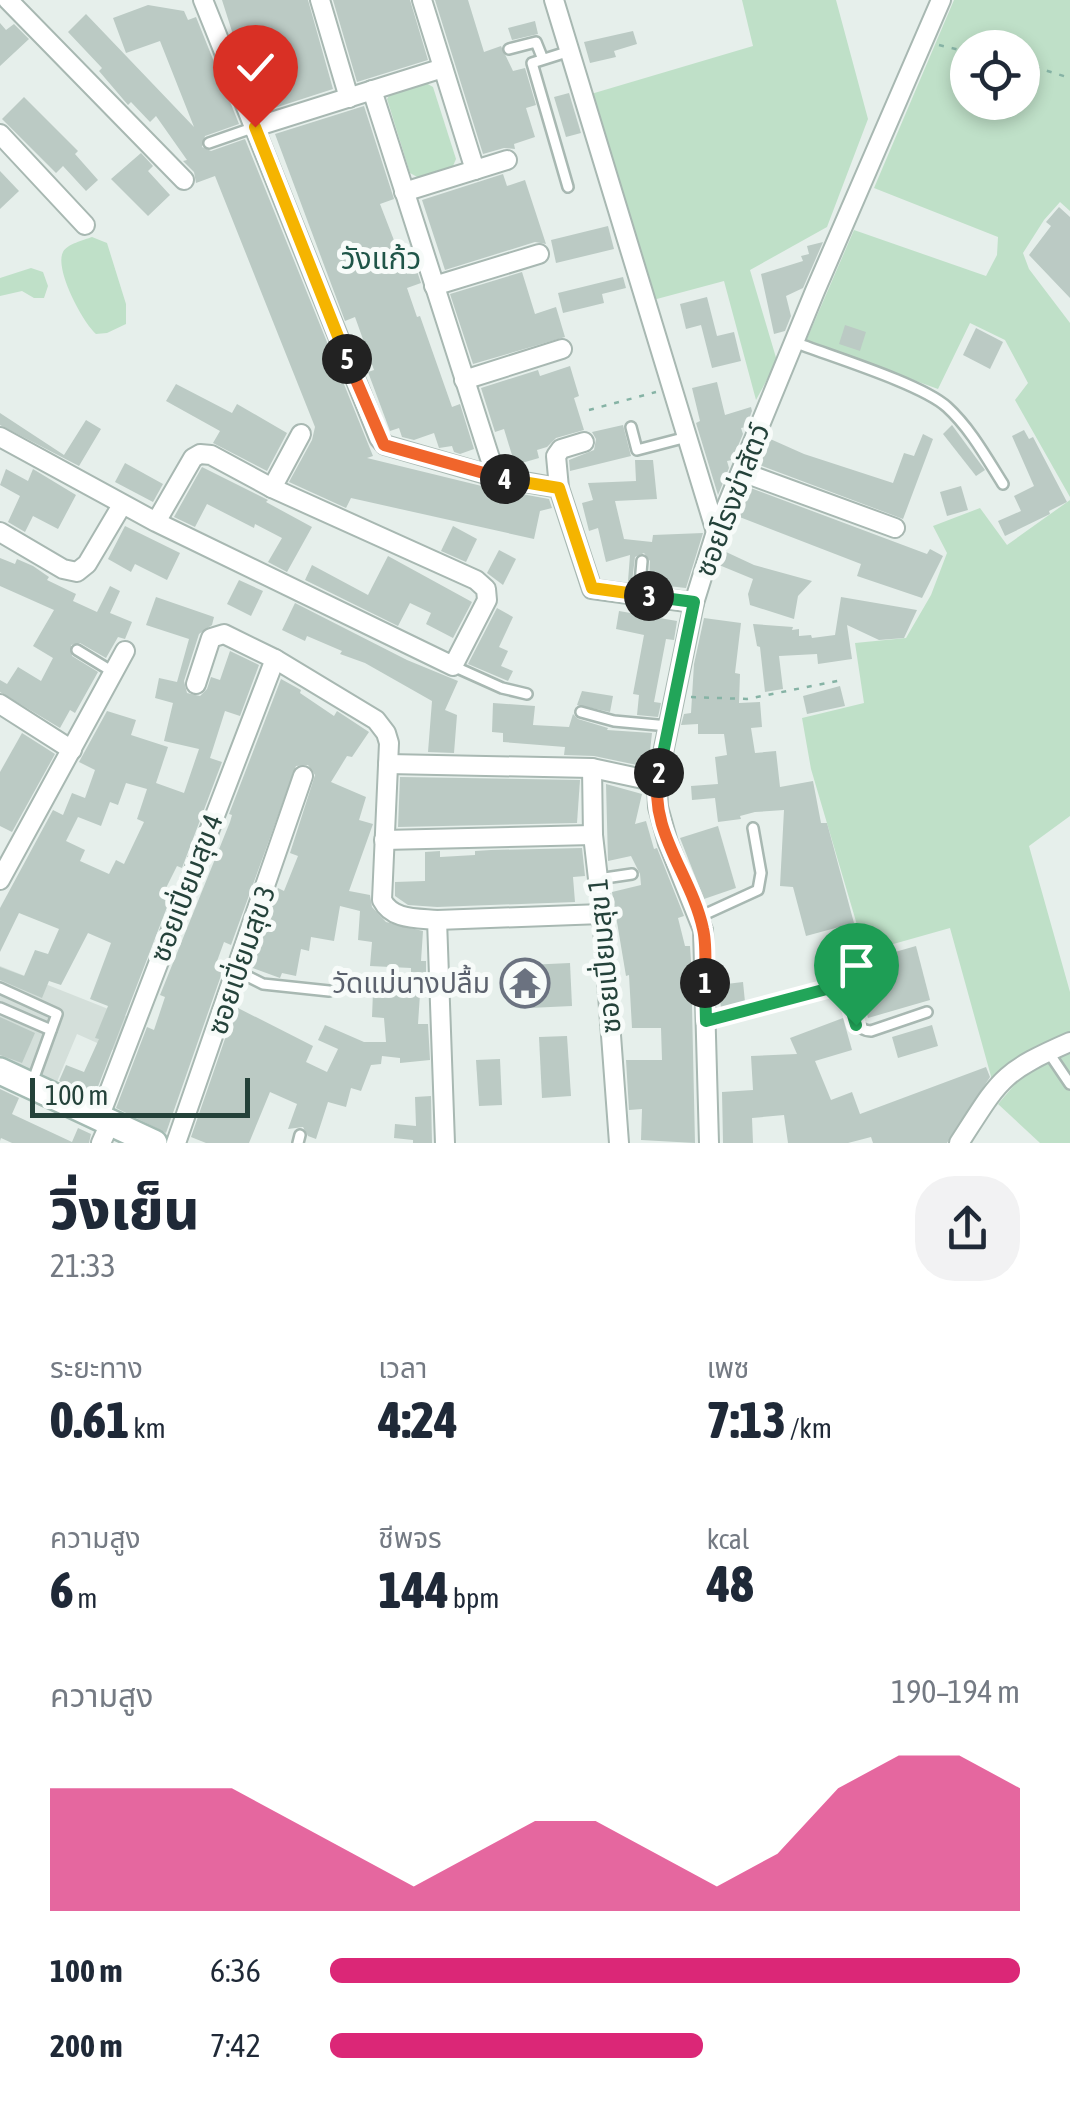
<!DOCTYPE html>
<html lang="th">
<meta charset="utf-8">
<style>
body{margin:0;font-family:"Asap Condensed","Noto Sans Thai",sans-serif;background:#f2f2f3;color:#1f2937;height:100vh;display:flex;flex-direction:column;font-size:38px;white-space:nowrap}
*{box-sizing:border-box;margin:0}
p{font-size:32px;color:#747a83}
.icon{flex:none;width:55px;height:55px;fill:none;stroke:currentColor;stroke-width:2;stroke-linecap:round;stroke-linejoin:round}
.map{position:relative;height:1143px;overflow:hidden}
.details{display:flex;flex-direction:column;background:#fff;flex:1}
.details>*{flex:none}
.fabs{position:absolute;left:950px;top:30px;display:grid;gap:20px}
.fabs a{display:grid;place-items:center;width:90px;height:90px;border-radius:50%;background:#fff;box-shadow:0 5px 15px #0003;font-size:50px}
.scale{position:absolute;left:30px;bottom:25px;width:220px;box-sizing:border-box;padding-left:10px;border:5px solid #24423a;border-top:0;font-size:28px;line-height:35px;white-space:nowrap;color:#24423a;-webkit-text-stroke:8px #f7fbf9;paint-order:stroke}
.pin{position:absolute;display:grid;place-items:center;width:85px;height:85px;color:#fff;margin:-102px -42px;border-radius:50% 50% 50% 0;rotate:-45deg;box-shadow:0 0 10px #0007}
.pin .icon{rotate:45deg}
.km{position:absolute;width:50px;height:50px;margin:-25px;border-radius:50%;background:#222;color:#fff;font-size:28px;line-height:50px;text-align:center}
.round{display:grid;place-items:center;flex:none;width:105px;height:105px;border-radius:40px;background:#f2f2f3}
.head{display:flex;align-items:center;justify-content:space-between;height:170px;padding:0 50px}
h1{font-size:55px;font-weight:800;line-height:75px}
.figures{display:grid;grid-template-columns:repeat(3,1fr);gap:15px;height:170px;padding:10px 50px}
.figures div{display:grid;align-content:center}
.figures b{font-size:50px;font-weight:800}
.figures small{font-size:28px;font-weight:400}
.figures p{font-size:28px}
.chart{height:280px;padding:20px 50px}
.chart p{display:flex;justify-content:space-between}
.chart svg{width:100%;height:180px;margin-top:10px;fill:#db2777;opacity:.7}
ul{padding:0 50px;list-style:none;font-size:32px}
li{display:grid;grid-template-columns:160px 120px 1fr;align-items:center;height:75px}
li i{height:25px;border-radius:12px;background:#db2777}
.map>svg:first-child{display:block}
</style>
<div class="map">
<svg width="1070" height="1143" viewBox="0 0 1070 1143">
<rect width="100%" height="100%" fill="#e6efeb"/>
<!-- built -->
<polygon fill="#d4dfda" points="0,966 136,1020 122,1054 77,1034 56,1084 0,1060"/>
<!-- green -->
<g fill="#bfe0c8" fill-rule="evenodd">
<polygon points="742,0 836,0 868,119 827,227 750,270 777,361 756,400 724,281 653,300 591,94 753,46"/>
<path d="M954,0H1070V211L1060,202L1044,220L1023,253L1029,269L1070,323V497L1015,400L1028,383L1005,340L970,323L938,389L806,341L854,230L986,276L997,255L998,237L874,188ZM968,48H1022V102H968Z"/>
<polygon points="426,83 433,87 456,159 453,166 419,178 410,173 387,99 391,93"/>
<path d="M92,237L107,243L126,304V324L107,333L96,334C83,323 54,269 63,252C67,244 84,240 92,237Z"/>
<polygon points="31,268 43,272 48,286 44,298 34,298 22,291 0,296 0,278"/>
<polygon points="1070,500 1070,816 1029,846 1070,992 1070,1035 992,1080 950,928 865,952 811,769 802,718 864,703 855,643 906,638 931,595 947,553 933,526 980,508 1007,545"/>
<polygon points="1070,1052 1070,1143 1040,1143 998,1104 1022,1076"/>
</g>
<!-- building -->
<g fill="#bbcac4" fill-rule="evenodd">
<polygon points="222,0 308,0 333,89 262,112 253,83 250,84 242,63"/>
<polygon points="333,0 410,0 428,60 357,82"/>
<polygon points="435,0 468,0 484,52 501,46 513,71 525,68 536,105 526,108 535,137 514,144 515,149 504,148 483,154"/>
<polygon points="148,5 184,11 188,20 196,17 239,124 205,136 202,147 211,151 245,139 373,456 367,458 494,489 549,499 552,508 540,511 534,539 351,498 346,508 289,482 312,440 315,427 215,176 196,183 194,172 183,161 187,160 156,116 150,122 131,102 128,105 99,71 102,68 68,32 86,14 194,127 160,41 126,53 113,18"/>
<polygon points="535,21 538,34 512,40 508,28"/>
<polygon points="0,23 6,30 14,24 29,39 0,66"/>
<polygon points="633,31 637,44 614,51 616,57 590,63 584,42"/>
<polygon points="569,93 581,133 566,137 554,97"/>
<polygon points="24,97 78,151 75,154 98,180 86,191 63,166 56,173 2,119"/>
<polygon points="364,106 394,199 380,204 407,274 417,271 421,283 407,288 417,317 420,316 452,407 460,404 474,449 460,454 454,452 452,446 439,448 434,433 414,440 402,437 399,428 390,431 368,372 374,370 355,317 345,321 275,134"/>
<polygon points="141,153 153,166 148,171 170,195 148,216 111,179"/>
<polygon points="0,171 19,191 0,209"/>
<polygon points="503,174 507,186 525,180 546,244 535,242 445,270 422,200"/>
<polygon points="1059,207 1070,217 1070,298 1029,255 1051,226 1046,222"/>
<polygon points="608,226 614,249 556,263 551,240"/>
<polygon points="823,242 803,288 786,296 791,316 785,331 774,334 761,274 803,261 801,256 809,254 807,246"/>
<polygon points="522,272 535,314 556,307 565,337 473,364 450,294"/>
<polygon points="623,277 626,288 602,294 604,303 563,313 558,293"/>
<polygon points="707,297 717,336 734,332 741,361 712,368 701,325 686,329 680,304"/>
<polygon points="845,325 866,332 860,351 839,344"/>
<polygon points="976,328 1003,342 990,369 963,355"/>
<polygon points="570,366 579,396 574,398 584,430 556,438 547,447 537,450 539,458 515,465 504,429 495,432 481,388 538,370 540,376"/>
<polygon points="717,382 725,415 751,407 752,411 746,427 741,428 743,434 732,460 727,461 729,468 718,495 696,423 700,421 692,388"/>
<polygon points="176,384 232,413 237,404 287,433 267,471 213,443 220,431 166,401"/>
<polygon points="0,413 64,455 86,420 101,429 79,466 0,425"/>
<polygon points="623,425 631,456 570,471 569,460 594,450 596,439 592,432"/>
<polygon points="952,425 985,470 976,476 943,434"/>
<polygon points="1024,430 1029,439 1033,437 1067,502 1049,511 1050,514 1005,536 998,521 1021,511 1014,496 1034,486 1012,436"/>
<polygon points="923,434 933,439 903,519 757,464 768,438 804,454 893,483 904,453 914,456"/>
<polygon points="635,460 653,460 657,499 615,501 624,539 652,542 653,535 703,533 686,588 649,584 650,561 644,553 635,557 632,582 628,581 630,555 606,562 598,528 589,531 582,503 593,500 588,483 636,481"/>
<polygon points="125,463 163,484 153,502 115,482"/>
<polygon points="202,467 268,500 266,502 312,527 287,572 268,562 282,538 255,524 254,528 207,504 195,527 174,517"/>
<polygon points="6,469 28,481 33,469 76,495 58,529 33,516 25,532 8,522 20,496 0,485"/>
<polygon points="961,486 968,510 947,516 940,492"/>
<polygon points="748,487 927,554 930,549 943,556 922,598 857,576 861,564 737,516"/>
<polygon points="125,526 180,553 167,580 135,564 131,572 108,559"/>
<polygon points="453,526 477,539 466,562 441,551"/>
<polygon points="499,550 516,559 503,585 487,573"/>
<polygon points="724,551 754,565 812,581 798,596 794,619 750,605 748,594 753,579 719,565"/>
<polygon points="388,556 472,602 453,638 426,624 431,613 410,603 398,626 305,580 312,565 368,595"/>
<polygon points="0,558 15,564 17,559 33,566 49,577 47,580 76,594 73,601 97,612 110,586 120,591 110,613 132,622 125,639 118,637 106,658 80,643 71,645 72,656 98,672 75,713 70,710 60,728 0,692 0,680 7,684 18,667 41,681 53,658 33,646 54,610 0,586"/>
<polygon points="239,580 263,591 251,616 227,604"/>
<path d="M156,597L214,617L212,625L199,634L184,681L187,693L200,696L207,689L211,677L220,680L230,651L259,665L240,716L225,711L210,758L222,762L182,868L177,866L161,898L169,902L94,1097L59,1081L66,1065L84,1072L99,1039L95,1038L108,1006L90,999L111,943L88,933L61,985L49,981L42,998L0,980V967L24,976L35,950L48,954L59,929L19,913L0,952V908L53,810L63,815L72,793L85,798L95,770L79,762L107,711L136,720L131,735L168,747L156,783L184,793L199,749L164,741L173,703L155,698L159,678L177,682L189,639L146,625ZM126,783L147,789L137,819L144,822L124,864L116,860L109,874L80,861L85,850L66,841L78,817L101,826L110,802L118,805Z"/>
<polygon points="841,597 917,610 904,638 879,640 847,625 852,659 818,664 817,654 779,656 783,689 765,692 760,647 757,646 753,624 793,627 792,630 799,629 799,636 811,635 812,638 835,635"/>
<polygon points="295,603 407,660 458,681 445,710 457,715 454,753 428,752 432,701 365,663 340,654 342,651 307,636 305,641 282,630"/>
<polygon points="497,608 513,617 499,647 508,651 501,666 513,671 508,681 468,664"/>
<polygon points="619,611 677,621 674,640 666,639 654,702 661,703 658,717 637,715 639,695 633,694 644,635 616,629"/>
<polygon points="704,618 741,623 735,673 740,674 739,703 760,702 762,727 751,728 755,753 776,751 780,787 813,781 821,823 827,823 854,923 806,936 793,887 780,886 784,810 755,812 740,816 741,819 718,822 715,798 692,800 691,786 718,784 715,757 727,755 724,734 698,734 698,724 681,725 684,714 691,713 694,664"/>
<polygon points="281,679 301,690 300,693 334,716 337,711 369,732 352,757 347,756 331,782 366,797 359,820 373,824 349,891 370,895 372,907 386,922 423,931 421,961 426,961 426,973 411,972 411,968 370,966 372,942 358,940 360,911 340,906 334,941 311,937 309,951 301,949 296,976 282,973 280,978 250,967 278,888 284,891 298,856 290,853 315,775 308,765 296,766 231,945 224,942 216,964 224,967 166,1133 116,1108 147,1027 154,1030 165,997 160,995 230,822 232,815 229,814"/>
<polygon points="840,686 845,706 807,714 803,696"/>
<polygon points="582,691 613,696 610,712 577,705"/>
<polygon points="493,703 535,706 533,725 569,727 573,714 578,719 608,728 607,730 652,733 649,760 639,759 637,765 594,756 564,755 565,747 503,742 503,733 492,732"/>
<polygon points="22,733 55,754 12,832 0,826 0,772"/>
<polygon points="400,777 580,780 577,823 398,827"/>
<polygon points="606,784 642,794 635,824 646,821 654,849 657,848 684,916 678,918 685,946 690,946 691,961 695,1143 641,1140 642,1109 629,1110 626,1060 662,1060 661,1028 632,1028 629,975 626,976 612,892 641,885 640,874 631,856 608,861"/>
<polygon points="718,826 736,888 704,899 680,838"/>
<polygon points="582,848 585,876 573,877 575,902 437,907 408,905 395,896 395,882 425,881 425,852 440,851 440,857 475,855 475,851 491,850"/>
<polygon points="916,946 930,1000 868,1018 853,964"/>
<polygon points="570,963 572,1006 529,1008 527,965"/>
<polygon points="743,982 745,1002 721,1008 718,985"/>
<polygon points="373,992 420,994 418,1024 428,1024 430,1060 400,1063 400,1058 382,1056 381,1064 371,1065 361,1091 351,1088 346,1107 328,1102 316,1139 308,1136 303,1127 288,1129 297,1104 270,1092 249,1143 206,1143 191,1137 236,1007 313,1046 306,1062 327,1072 338,1049 318,1040 325,1025 364,1042 386,1042 384,1018 372,1017"/>
<polygon points="0,1017 35,1033 22,1063 0,1055"/>
<polygon points="843,1018 852,1050 815,1061 831,1100 852,1092 860,1114 986,1067 990,1077 947,1143 873,1143 871,1137 848,1143 788,1143 784,1115 752,1118 753,1143 723,1143 722,1092 753,1090 751,1056 797,1054 790,1038"/>
<polygon points="932,1025 938,1046 898,1058 892,1037"/>
<polygon points="567,1036 571,1096 542,1098 539,1037"/>
<polygon points="500,1059 502,1105 479,1106 476,1060"/>
<polygon points="0,1089 19,1098 12,1114 72,1142 78,1128 91,1134 89,1143 12,1143 1,1138 0,1141"/>
<polygon points="431,1096 432,1143 413,1143 413,1140 394,1138 395,1124 416,1126 415,1097"/>
</g>
<g fill="none" stroke-linecap="round" stroke-linejoin="round">
<!-- lane casing -->
<g stroke="#a8b8b2" stroke-width="14">
<g id="lane">
<polyline points="509,49 536,42 542,57"/>
<polyline points="209,143 255,127"/>
<polyline points="568,187 532,63 570,51"/>
<path d="M794,342C830,356 922,384 947,407C970,428 986,457 1003,484"/>
<polyline points="631,427 637,450 687,437"/>
<polyline points="639,595 642,561"/>
<polyline points="77,650 113,672"/>
<polyline points="453,666 502,688 527,694"/>
<polyline points="581,712 614,721 668,726"/>
<polyline points="598,879 632,874"/>
<polyline points="699,917 758,890 761,873 753,828"/>
<polyline points="237,971 263,984 329,991"/>
<polyline points="0,988 57,1014 32,1083"/>
<polyline points="0,1008 51,1030"/>
<path d="M707,1021L838,986L845,989C850,1006 851,1030 871,1031L927,1012"/>
<polyline points="1049,1053 1070,1084"/>
<polyline points="298,1143 300,1135"/>
</g>
</g>
<!-- street casing -->
<g stroke="#a8b8b2" stroke-width="22">
<g id="street">
<polyline points="8,0 184,180"/>
<polyline points="203,0 379,438 385,445 496,477 559,488 592,589 694,603"/>
<polyline points="320,0 349,98"/>
<polyline points="422,0 475,170"/>
<polyline points="554,0 716,532"/>
<polyline points="372,90 496,477"/>
<polyline points="255,127 443,68"/>
<polyline points="0,134 85,225"/>
<polyline points="404,192 507,160"/>
<polyline points="434,286 539,254"/>
<polyline points="464,380 562,349"/>
<polyline points="0,437 156,522 193,458 200,454 211,455 272,488 476,580 486,589 487,600 453,666 156,522"/>
<polyline points="742,472 895,528"/>
<polyline points="272,488 301,434"/>
<polyline points="559,488 556,456 561,449 584,442"/>
<polyline points="0,532 63,569 77,572 87,564 122,505"/>
<path d="M196,684L211,638L224,634L275,659L376,720L386,733L389,743L382,900C392,920 416,918 437,920L445,1143"/>
<polyline points="0,704 72,750"/>
<polyline points="388,764 592,768 657,782"/>
<polyline points="592,768 593,835 602,914 619,1143"/>
<polyline points="384,840 593,835"/>
<polyline points="0,880 125,651"/>
<polyline points="437,920 602,914"/>
<polyline points="99,1118 275,659"/>
<polyline points="101,1143 110,1123"/>
<polyline points="176,1143 303,776"/>
<polyline points="709,1143 703,930 668,843 658,807 657,782 694,603 716,532 815,291 941,0"/>
<path d="M959,1143C1000,1080 999,1073 1070,1042"/>
</g>
</g>
<!-- secondary casing -->
<g stroke="#a4bbb3" stroke-width="30">
<polyline id="secondary" points="0,1071 154,1143"/>
</g>
<!-- path -->
<g stroke="#86b3a5" stroke-width="2.5" stroke-dasharray="5 8" stroke-linecap="butt">
<polyline points="939,45 968,52"/>
<polyline points="1022,63 1070,78"/>
<polyline points="589,410 656,392"/>
<polyline points="691,697 747,699 842,680"/>
</g>
<!-- lane -->
<use href="#lane" stroke="#fff" stroke-width="9"/>
<!-- street -->
<use href="#street" stroke="#fff" stroke-width="18"/>
<!-- secondary -->
<use href="#secondary" stroke="#fff" stroke-width="25"/>
</g>
<g fill="none" stroke-linecap="round" stroke-linejoin="round">
<!-- split-1 casing -->
<g stroke="#fff" stroke-width="20">
<polyline id="split-1" points="705,983 706,1021 838,986 845,989 856,1025"/>
</g>
<!-- split-2 casing -->
<g stroke="#fff" stroke-width="20">
<path id="split-2" d="M659,773C647,829 692,876 703,929C707,946 705,966 705,983"/>
</g>
<!-- split-3 casing -->
<g stroke="#fff" stroke-width="20">
<polyline id="split-3" points="649,596 694,602 659,773"/>
</g>
<!-- split-4 casing -->
<g stroke="#fff" stroke-width="20">
<polyline id="split-4" points="505,479 559,488 592,588 649,596"/>
</g>
<!-- split-5 casing -->
<g stroke="#fff" stroke-width="20">
<polyline id="split-5" points="347,359 384,445 505,479"/>
</g>
<!-- split-6 casing -->
<g stroke="#fff" stroke-width="20">
<polyline id="split-6" points="255,127 347,359"/>
</g>
<!-- split-1 -->
<use href="#split-1" stroke="#22a559" stroke-width="12"/>
<!-- split-2 -->
<use href="#split-2" stroke="#f0652b" stroke-width="12"/>
<!-- split-3 -->
<use href="#split-3" stroke="#22a559" stroke-width="12"/>
<!-- split-4 -->
<use href="#split-4" stroke="#f5b400" stroke-width="12"/>
<!-- split-5 -->
<use href="#split-5" stroke="#f0652b" stroke-width="12"/>
<!-- split-6 -->
<use href="#split-6" stroke="#f5b400" stroke-width="12"/>
</g>
<!-- icons -->
<defs>
<g id="temple-ring" transform="scale(2.5)"><circle r="9.5" fill="#f7fbf9" stroke="#6b7280" stroke-width="1.5"/><path d="M0-6L5-2H3V0L6.5 2.5H4V6H1.5V3h-3V6H-4V2.5H-6.5L-3 0V-2H-5Z" fill="#6b7280"/></g>
</defs>
<g fill-rule="evenodd">
<use href="#temple-ring" x="525" y="983"/>
</g>
<g text-anchor="middle" dominant-baseline="central" stroke-width="10" stroke-linejoin="round" paint-order="stroke">
<!-- street labels -->
<g font-size="28" fill="#24423a" stroke="#f7fbf9">
<text transform="translate(732 500) rotate(-69)">ซอยโรงฆ่าสัตว์</text>
<text transform="translate(186 888) rotate(-69)">ซอยเปี่ยมสุข 4</text>
<text transform="translate(604 956) rotate(-95)">ซอยเปี่ยมสุข 1</text>
<text transform="translate(241 960) rotate(-71)">ซอยเปี่ยมสุข 3</text>
</g>
<!-- worship labels -->
<g font-size="28" fill="#5b616d" stroke="#f7fbf9" text-anchor="end">
<text x="490" y="983">วัดแม่นางปลื้ม</text>
</g>
<!-- neighbourhood labels -->
<g font-size="30" fill="#1f5548" stroke="#f7fbf9">
<text x="381" y="258">วังแก้ว</text>
</g>
</g>
</svg>
<div class="fabs">
<a><svg class="icon" aria-label="locate" viewBox="0 0 24 24"><circle cx="12" cy="12" r="6"/><path d="M12 2v4M12 18v4M2 12h4M18 12h4"/></svg></a>
</div>
<div class="scale">100 m</div>
<div class="pin" style="left:856px;top:1025px;background:#1e9e55"><svg class="icon" aria-label="arrive" viewBox="0 0 24 24"><path d="M6 21V4h12l-3 4 3 4H6"/></svg></div>
<div class="pin" style="left:255px;top:127px;background:#d93025"><svg class="icon" aria-label="check" viewBox="0 0 24 24"><path d="M5 12l5 5 9-10"/></svg></div>
<b class="km" style="left:705px;top:983px">1</b>
<b class="km" style="left:659px;top:773px">2</b>
<b class="km" style="left:649px;top:596px">3</b>
<b class="km" style="left:505px;top:479px">4</b>
<b class="km" style="left:347px;top:359px">5</b>
</div>
<section class="details">
<div class="head"><div><h1>วิ่งเย็น</h1><p>21:33</p></div><a class="round"><svg class="icon" aria-label="share" viewBox="0 0 24 24"><path d="M12 15V3M7 8l5-5 5 5M5 13v7h14v-7"/></svg></a></div>
<div class="figures">
<div><p>ระยะทาง</p><b>0.61<small> km</small></b></div>
<div><p>เวลา</p><b>4:24</b></div>
<div><p>เพซ</p><b>7:13<small> /km</small></b></div>
</div>
<div class="figures">
<div><p>ความสูง</p><b>6<small> m</small></b></div>
<div><p>ชีพจร</p><b>144<small> bpm</small></b></div>
<div><p>kcal</p><b>48</b></div>
</div>
<div class="chart"><p><span>ความสูง</span>190–194 m</p>
<svg viewBox="0 0 160 44" preserveAspectRatio="none"><path d="M0 44V14L10 14L20 14L30 14L40 22L50 30L60 38L70 30L80 22L90 22L100 30L110 38L120 30L130 14L140 6L150 6L160 14V44z"/></svg>
</div>
<ul>
<li><b>100 m</b>6:36<i style="width:100%"></i></li>
<li><b>200 m</b>7:42<i style="width:54%"></i></li>
</ul>
</section>
